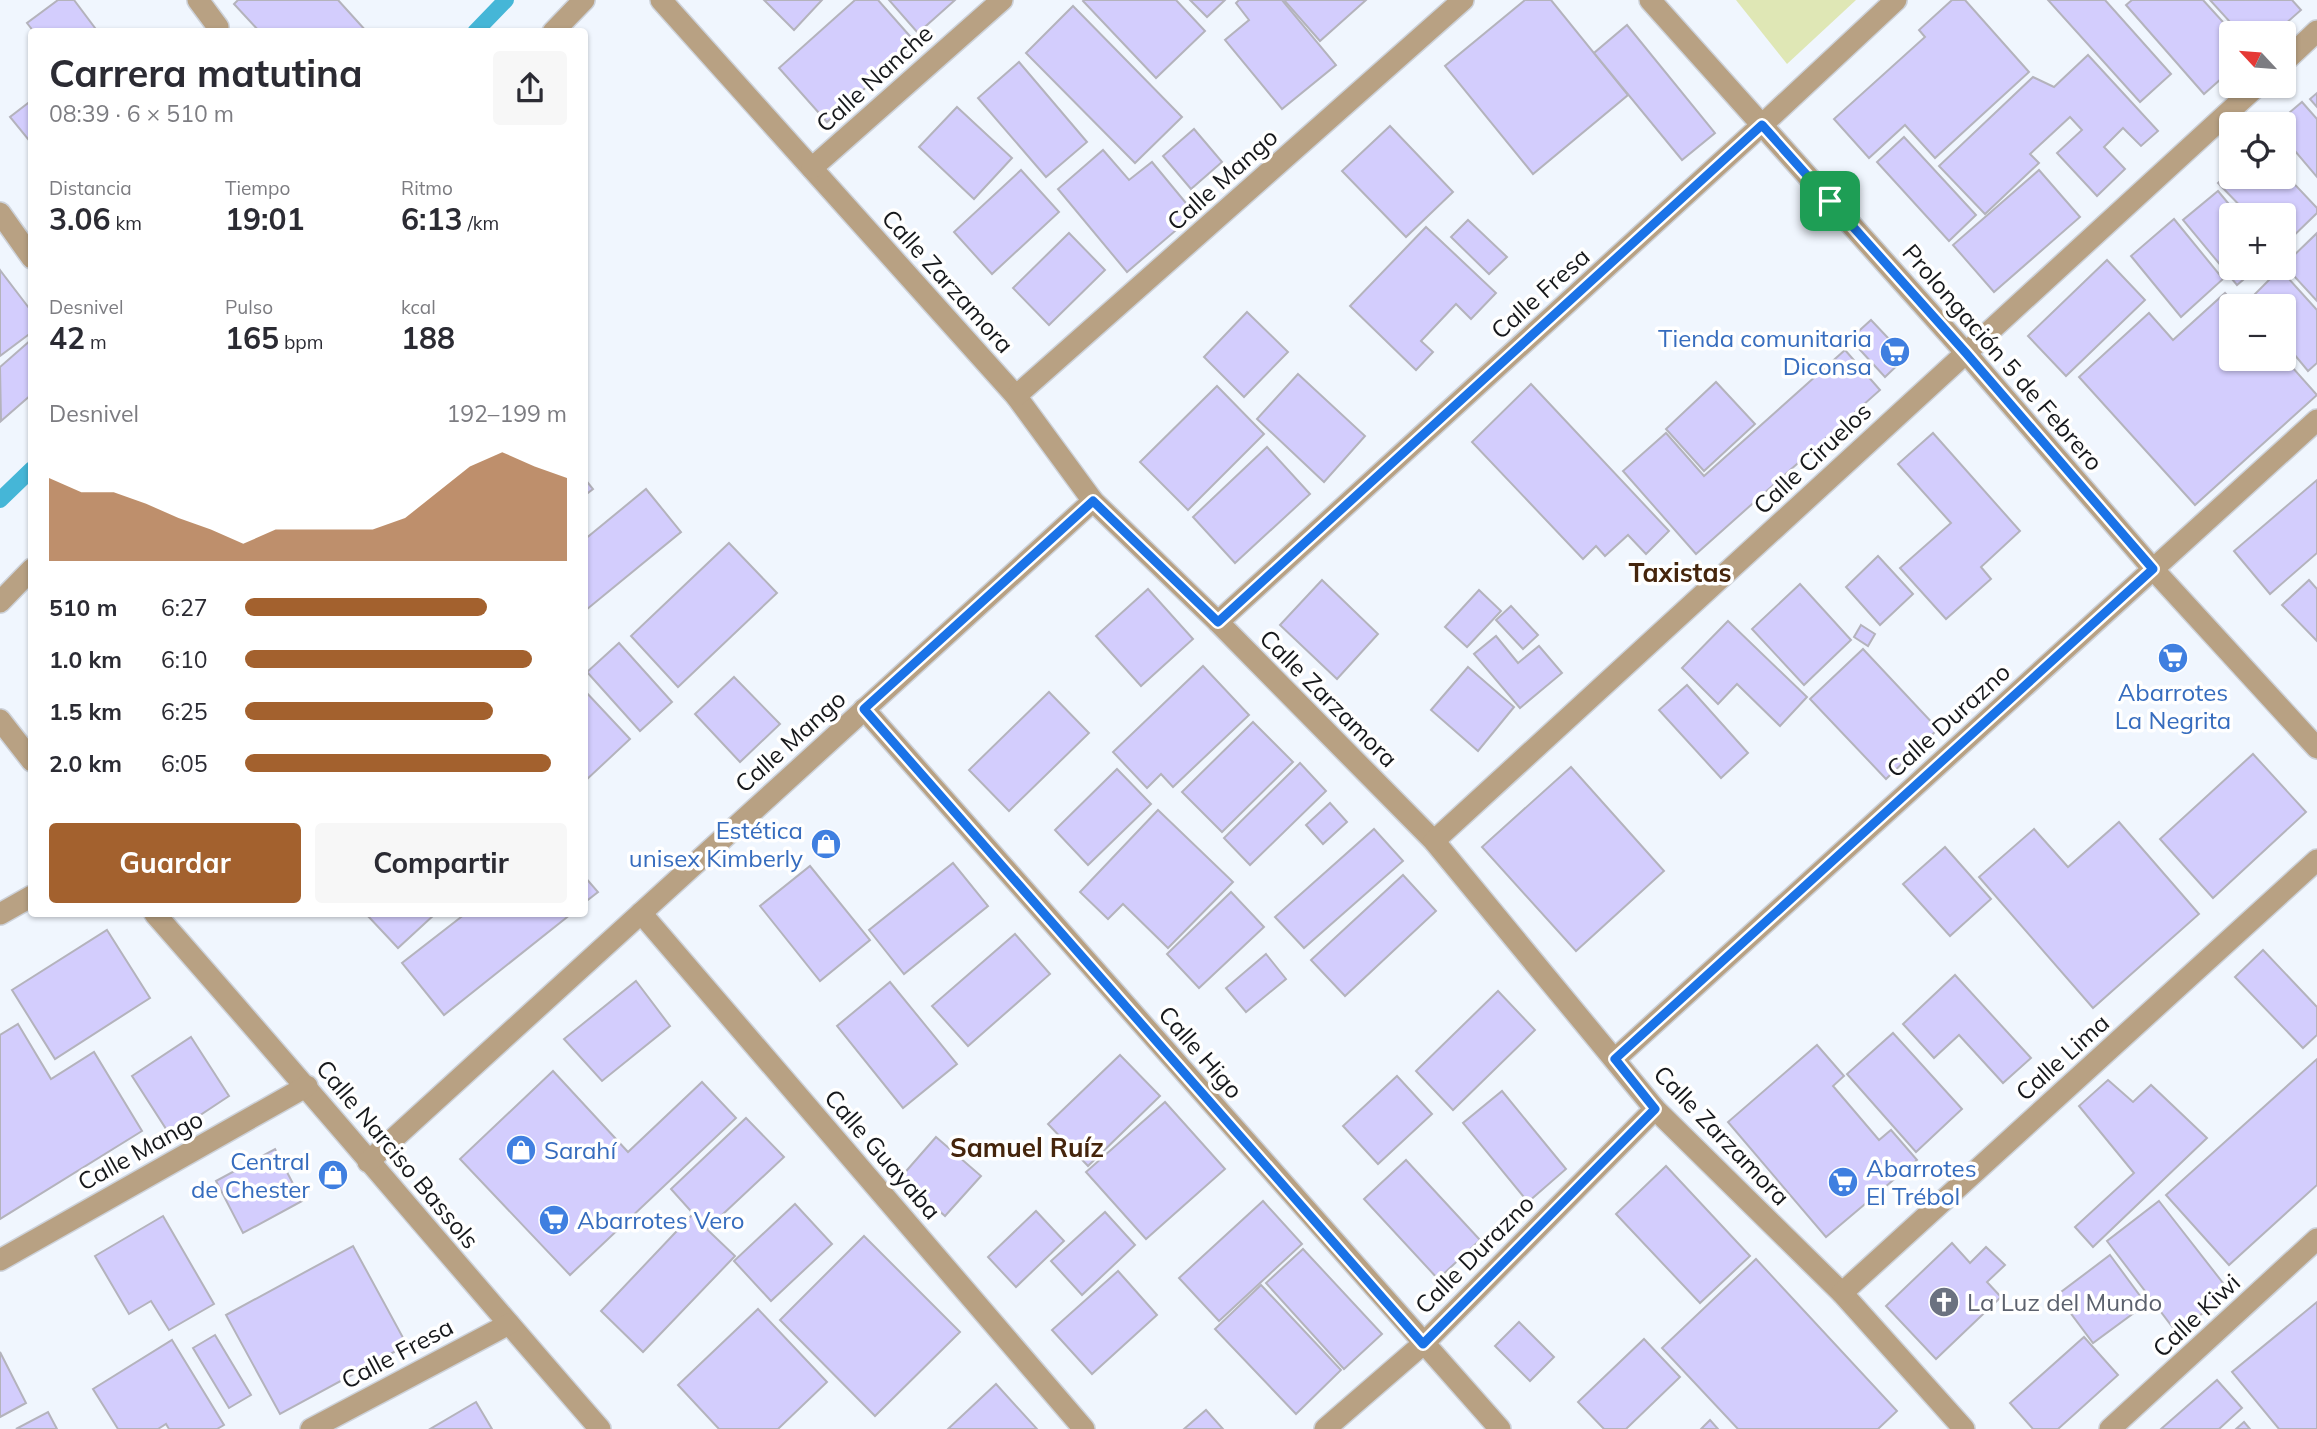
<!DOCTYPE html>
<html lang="es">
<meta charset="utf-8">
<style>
body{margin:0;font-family:Mulish,sans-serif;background:#f7f7f7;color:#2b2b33;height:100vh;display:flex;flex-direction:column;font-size:26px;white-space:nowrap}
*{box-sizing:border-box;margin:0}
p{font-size:23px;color:#7c7c81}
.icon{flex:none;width:38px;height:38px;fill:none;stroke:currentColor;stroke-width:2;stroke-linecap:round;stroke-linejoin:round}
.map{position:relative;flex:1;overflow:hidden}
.panel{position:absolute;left:28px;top:28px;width:560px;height:889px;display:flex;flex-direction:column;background:#fff;border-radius:7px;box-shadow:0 2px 5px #0004}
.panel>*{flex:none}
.needle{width:46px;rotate:296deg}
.fabs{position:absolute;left:2219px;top:21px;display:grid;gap:14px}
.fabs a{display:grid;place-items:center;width:77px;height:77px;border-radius:7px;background:#fff;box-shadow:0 2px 5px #0004;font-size:35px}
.pin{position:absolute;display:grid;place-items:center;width:60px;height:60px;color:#fff;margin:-30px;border-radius:14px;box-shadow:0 4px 10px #0006}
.round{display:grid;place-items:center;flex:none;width:74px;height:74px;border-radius:7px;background:#f7f7f7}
.headline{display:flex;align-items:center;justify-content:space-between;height:119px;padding:0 21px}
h1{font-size:38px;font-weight:700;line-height:52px}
.stats{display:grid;grid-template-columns:repeat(3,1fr);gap:10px;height:119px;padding:7px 21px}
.stats div{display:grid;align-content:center}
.stats b{font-size:30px;font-weight:700}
.stats small{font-size:19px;font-weight:400}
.stats p{font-size:19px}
.chart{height:196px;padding:14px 21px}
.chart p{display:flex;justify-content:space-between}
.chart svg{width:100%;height:126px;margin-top:7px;fill:#a3612e;opacity:.7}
.primary-button{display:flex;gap:14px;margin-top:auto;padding:14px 21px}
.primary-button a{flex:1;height:80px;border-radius:7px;background:#a3612e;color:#fff;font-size:28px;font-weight:700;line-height:80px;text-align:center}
.primary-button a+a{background:#f7f7f7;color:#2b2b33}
ul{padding:0 21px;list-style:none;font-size:23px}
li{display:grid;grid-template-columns:112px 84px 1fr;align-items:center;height:52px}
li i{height:18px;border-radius:9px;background:#a3612e}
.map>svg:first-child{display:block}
</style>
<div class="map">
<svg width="2317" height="1429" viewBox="0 0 2317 1429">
<rect width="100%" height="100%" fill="#f0f6fe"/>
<!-- green -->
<polygon fill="#dfe7b5" points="1736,0 1856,0 1787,64"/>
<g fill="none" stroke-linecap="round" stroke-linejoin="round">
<!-- stream -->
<g stroke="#45b6d7" stroke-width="16">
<polyline points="475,32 506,0"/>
<polyline points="0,500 32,469"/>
</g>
</g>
<!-- building -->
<g fill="#d3cdfd" stroke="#b4b3bc" stroke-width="2">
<polygon points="58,0 74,0 98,32 34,32 27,23"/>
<polygon points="238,0 338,0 367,32 260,32 234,4"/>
<polygon points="764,0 822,0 794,30"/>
<polygon points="855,0 878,0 916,43 827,122 779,68"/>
<polygon points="889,0 955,0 918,33"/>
<polygon points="1084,0 1176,0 1205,31 1156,78 1083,1"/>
<polygon points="1190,0 1225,0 1207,17"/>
<polygon points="1239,0 1282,0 1336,65 1282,109 1225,40 1249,20 1236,3"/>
<polygon points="1284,0 1366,0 1320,41"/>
<polygon points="1525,0 1551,0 1628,95 1533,174 1445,66"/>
<polygon points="1952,0 1965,0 2029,72 1935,158 1905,125 1869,158 1834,119 1925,37 1919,30"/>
<polygon points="2048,0 2105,0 2171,74 2140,102"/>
<polygon points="2132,0 2203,0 2233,33 2231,33 2231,70 2204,94 2126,5"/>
<polygon points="2210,0 2292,0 2301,10 2275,33 2240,33"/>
<polygon points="1073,6 1182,117 1135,163 1026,53"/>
<polygon points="1627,25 1715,133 1682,160 1594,53"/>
<polygon points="2088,55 2158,131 2141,146 2123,128 2104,147 2125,169 2097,196 2057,153 2082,130 2070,117 2030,154 2039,163 1985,214 1939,166 2033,77 2054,87"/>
<polygon points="1019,62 1087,142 1046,177 978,98"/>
<polygon points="2317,93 2317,107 2310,99"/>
<polygon points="32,100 32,144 10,117"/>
<polygon points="2302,102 2317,119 2317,177 2284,138 2284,124 2276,124"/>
<polygon points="957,107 1012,158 974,199 919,147"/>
<polygon points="1390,126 1453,192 1406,237 1342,171"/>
<polygon points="1194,129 1222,162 1191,189 1163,156"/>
<polygon points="1904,137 1976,215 1949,241 1877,162"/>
<polygon points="1103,150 1129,180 1152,162 1195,214 1127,272 1058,189"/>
<polygon points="1021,170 1059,212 992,274 954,232"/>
<polygon points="2039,170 2080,217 1994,292 1953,245"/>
<polygon points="2231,171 2231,177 2284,177 2284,173 2317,208 2317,213 2284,245 2284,215 2249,215 2218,183"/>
<polygon points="2218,191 2238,215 2231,215 2231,268 2257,268 2237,285 2183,220"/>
<polygon points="2174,219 2223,279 2181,317 2131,256"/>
<polygon points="1468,220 1507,257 1489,274 1451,237"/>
<polygon points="1426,227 1496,293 1471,319 1456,304 1421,341 1433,352 1416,370 1350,306"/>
<polygon points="1069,233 1105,270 1049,325 1013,288"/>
<polygon points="2317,233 2317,301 2284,265"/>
<polygon points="2107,260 2145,300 2066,376 2028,336"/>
<polygon points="2280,269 2317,310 2317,363 2308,371 2284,342 2284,306 2254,306 2249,300"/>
<polygon points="0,270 32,312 32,332 0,356"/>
<polygon points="2225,293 2237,306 2231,306 2231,359 2284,358 2317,395 2195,505 2079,377 2149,313 2173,340"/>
<polygon points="1247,312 1288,352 1244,397 1204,357"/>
<polygon points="1871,320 1906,357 1885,377 1850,339"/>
<polygon points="32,339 32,394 1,421 0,367"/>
<polygon points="1845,350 1880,390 1696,554 1623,471 1666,433 1704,476"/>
<polygon points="1298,374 1365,436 1324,482 1257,419"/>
<polygon points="1716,382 1755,424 1704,471 1666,429"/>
<polygon points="1531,384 1669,531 1646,554 1628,535 1605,556 1596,546 1583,559 1472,442"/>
<polygon points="1217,386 1264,434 1188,510 1140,462"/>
<polygon points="1933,433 2020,531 1981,567 1991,579 1946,619 1900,568 1951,523 1898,464"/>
<polygon points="1267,447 1310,494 1235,563 1193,517"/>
<polygon points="584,478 593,489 584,496"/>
<polygon points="2317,480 2317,553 2270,594 2234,551"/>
<polygon points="646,489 681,532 586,610 584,540"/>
<polygon points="729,543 777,593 678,687 631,636"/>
<polygon points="1878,556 1913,594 1880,625 1846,587"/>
<polygon points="1322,580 1378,634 1337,679 1280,625"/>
<polygon points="2309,580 2317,589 2317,641 2282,605"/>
<polygon points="1800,584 1851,640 1804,685 1752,629"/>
<polygon points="1148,589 1193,639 1141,686 1096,636"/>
<polygon points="1479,590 1501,611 1467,647 1445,627"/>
<polygon points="1511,606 1538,635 1523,649 1496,620"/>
<polygon points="1728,621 1807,697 1780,726 1737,684 1718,704 1682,668"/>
<polygon points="1861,625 1875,634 1868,646 1854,637"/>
<polygon points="1496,636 1518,663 1539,646 1562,673 1520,708 1474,654"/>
<polygon points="619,643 672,702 640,731 587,672"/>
<polygon points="1863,649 1938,729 1886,779 1810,699"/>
<polygon points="1203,666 1249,715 1173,787 1161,774 1147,788 1113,752"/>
<polygon points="1468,667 1514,707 1478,751 1431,710"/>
<polygon points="734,677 780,724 740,762 695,714"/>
<polygon points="1687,685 1748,753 1721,778 1659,710"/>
<polygon points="584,690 630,739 584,782"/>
<polygon points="1049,692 1089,733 1009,811 969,770"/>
<polygon points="1253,722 1293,762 1222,832 1182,792"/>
<polygon points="2253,754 2306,812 2213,898 2160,839"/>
<polygon points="1300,763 1326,791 1250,865 1224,838"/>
<polygon points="1571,767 1664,871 1576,951 1482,847"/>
<polygon points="1117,769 1151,804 1088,865 1055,830"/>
<polygon points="1330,803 1347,822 1323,844 1306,825"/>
<polygon points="1158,810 1233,882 1168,948 1123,904 1108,919 1080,892"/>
<polygon points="2119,822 2199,914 2093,1008 1979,877 2034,829 2068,867"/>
<polygon points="1374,829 1403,861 1304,948 1275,917"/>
<polygon points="1945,847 1991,899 1950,936 1903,884"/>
<polygon points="953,863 988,906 904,974 869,930"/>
<polygon points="810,866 870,940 820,981 760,906"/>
<polygon points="1403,875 1436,911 1345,996 1311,960"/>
<polygon points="584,876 598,892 584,903"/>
<polygon points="1231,892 1264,927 1199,988 1167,954"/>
<polygon points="366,914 435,914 398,948"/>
<polygon points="465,914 571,914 444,1015 402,963"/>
<polygon points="107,930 150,998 55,1059 12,990"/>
<polygon points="1015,934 1050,974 968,1046 932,1006"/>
<polygon points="2263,950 2317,1007 2317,1035 2303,1048 2235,977"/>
<polygon points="1266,954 1286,979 1246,1012 1226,988"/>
<polygon points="1955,975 2031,1058 2003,1083 1959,1035 1934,1058 1903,1024"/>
<polygon points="636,981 670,1026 602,1081 564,1039"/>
<polygon points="890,982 957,1064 903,1108 837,1026"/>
<polygon points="1498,991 1535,1030 1453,1110 1416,1071"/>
<polygon points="18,1024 51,1079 94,1052 142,1131 0,1219 0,1035"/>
<polygon points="1893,1033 1962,1109 1916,1152 1847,1074"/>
<polygon points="191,1037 229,1096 170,1135 132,1076"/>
<polygon points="1817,1045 1844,1076 1833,1086 1879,1140 1891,1130 1917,1160 1826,1237 1728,1122"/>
<polygon points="1120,1055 1160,1096 1088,1166 1048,1124"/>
<polygon points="2317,1059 2317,1185 2229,1265 2166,1195"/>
<polygon points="553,1071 628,1152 702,1082 736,1118 570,1275 460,1159"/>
<polygon points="1397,1076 1432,1114 1378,1164 1343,1126"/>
<polygon points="2108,1080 2133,1102 2151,1085 2207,1138 2093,1247 2075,1227 2134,1173 2079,1106"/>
<polygon points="1502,1091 1566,1169 1528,1202 1463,1123"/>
<polygon points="1165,1102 1225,1169 1146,1239 1086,1172"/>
<polygon points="746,1118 784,1157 707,1229 671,1189"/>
<polygon points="936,1137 981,1176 945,1216 901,1177"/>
<polygon points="275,1149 302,1201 243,1233 216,1181"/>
<polygon points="1406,1160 1480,1240 1438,1279 1364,1199"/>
<polygon points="1666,1166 1750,1256 1700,1303 1616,1214"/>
<polygon points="1263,1201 1302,1244 1219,1321 1179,1278"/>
<polygon points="2159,1201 2230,1292 2177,1333 2107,1241"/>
<polygon points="795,1204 832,1244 771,1301 734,1261"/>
<polygon points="1036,1211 1064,1241 1016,1287 988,1257"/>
<polygon points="1105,1212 1135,1245 1082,1295 1051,1261"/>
<polygon points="692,1215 735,1256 643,1352 601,1311"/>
<polygon points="163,1216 214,1304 169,1330 151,1301 129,1314 95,1256"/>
<polygon points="864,1236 960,1332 875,1416 780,1320"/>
<polygon points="1952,1243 1970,1263 1986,1247 2005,1265 1987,1282 2001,1297 1936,1359 1886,1306"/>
<polygon points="353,1246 407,1345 280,1414 226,1315"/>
<polygon points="1303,1249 1382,1334 1344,1369 1266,1283"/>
<polygon points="2110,1255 2146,1304 2093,1343 2057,1295"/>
<polygon points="1756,1259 1897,1411 1878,1429 1738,1429 1662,1348"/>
<polygon points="1118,1271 1157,1315 1092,1374 1052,1330"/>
<polygon points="1261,1285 1341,1370 1296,1414 1215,1329"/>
<polygon points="2317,1302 2317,1429 2279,1429 2232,1372"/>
<polygon points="758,1309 827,1382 778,1429 719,1429 678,1385"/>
<polygon points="1519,1322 1554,1357 1530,1381 1495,1346"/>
<polygon points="215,1335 251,1395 229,1408 193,1348"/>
<polygon points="2084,1337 2118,1375 2058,1429 2033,1429 2010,1403"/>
<polygon points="1644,1339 1680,1377 1626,1429 1604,1429 1578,1402"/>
<polygon points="172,1340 224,1425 217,1429 169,1429 166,1424 158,1429 118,1429 93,1389"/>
<polygon points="0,1352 26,1403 0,1417"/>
<polygon points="2217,1380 2242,1408 2219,1429 2161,1429"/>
<polygon points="996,1384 1037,1429 948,1429"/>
<polygon points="476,1402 492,1429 430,1429"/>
<polygon points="1206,1410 1223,1429 1184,1429"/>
<polygon points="48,1412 57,1429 16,1429"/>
<polygon points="1710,1420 1718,1429 1701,1429"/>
<polygon points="2244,1422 2250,1429 2236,1429"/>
</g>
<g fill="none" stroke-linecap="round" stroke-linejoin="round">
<!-- minor casing -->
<g stroke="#cdd2da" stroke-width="24">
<g id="minor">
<polyline points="198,0 218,27"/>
<polyline points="661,0 1016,396 1093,501 1218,622 1434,841 1655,1109 1842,1293 1964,1429"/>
<polyline points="1650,0 1966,353 2153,569 2317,748"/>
<polyline points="553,32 584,0"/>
<polyline points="2284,62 2317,31"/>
<polyline points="812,168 1002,0"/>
<polyline points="0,213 32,258"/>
<polyline points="1016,396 1463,0"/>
<polyline points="0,602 32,569"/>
<polyline points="1218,622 1762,125 1896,0"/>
<polyline points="864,709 1500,1429"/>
<polyline points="0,720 32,761"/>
<polyline points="1434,841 2257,86"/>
<polyline points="641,913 1084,1429"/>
<polyline points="0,914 32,896"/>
<path d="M155,914C305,1084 451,1258 600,1429"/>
<polyline points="1615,1059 2317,420"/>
<polyline points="368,1162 1093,501"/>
<polyline points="0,1260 307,1086"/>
<polyline points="1842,1293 2317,860"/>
<polyline points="311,1429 509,1324"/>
<polyline points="1325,1429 1423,1344 1655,1109"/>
<polyline points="2110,1429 2317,1239"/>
</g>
</g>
<!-- minor -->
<use href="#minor" stroke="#b8a183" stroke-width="21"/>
</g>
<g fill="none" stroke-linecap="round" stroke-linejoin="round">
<!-- route casing -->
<g stroke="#fff" stroke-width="14">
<polygon id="route" points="1762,125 1966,353 2153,569 1615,1059 1655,1109 1423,1344 864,709 1093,501 1218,622"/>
</g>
<!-- route -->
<use href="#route" stroke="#1a73e8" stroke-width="9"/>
</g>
<!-- icons -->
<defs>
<g id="supermarket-disc" transform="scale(1.575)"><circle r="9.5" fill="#3f7fe0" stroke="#fff"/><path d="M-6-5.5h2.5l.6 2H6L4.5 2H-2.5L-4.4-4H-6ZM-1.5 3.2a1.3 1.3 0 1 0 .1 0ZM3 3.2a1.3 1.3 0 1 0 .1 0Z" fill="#fff"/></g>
<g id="shop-disc" transform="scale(1.575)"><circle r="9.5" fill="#3f7fe0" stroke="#fff"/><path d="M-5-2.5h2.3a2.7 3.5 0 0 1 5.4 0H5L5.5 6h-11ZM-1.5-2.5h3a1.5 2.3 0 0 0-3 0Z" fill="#fff"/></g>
<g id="church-disc" transform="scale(1.575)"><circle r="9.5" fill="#6b7280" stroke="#fff"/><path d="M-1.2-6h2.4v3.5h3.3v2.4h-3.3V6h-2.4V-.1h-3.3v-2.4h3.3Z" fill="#fff"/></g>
</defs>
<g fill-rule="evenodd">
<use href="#supermarket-disc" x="1895" y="352"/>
<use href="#supermarket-disc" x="2173" y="658"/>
<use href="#shop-disc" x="826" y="844"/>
<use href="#shop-disc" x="521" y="1150"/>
<use href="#shop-disc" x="333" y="1175"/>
<use href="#supermarket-disc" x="1843" y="1182"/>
<use href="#supermarket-disc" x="554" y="1220"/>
<use href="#church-disc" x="1944" y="1302"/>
</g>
<g text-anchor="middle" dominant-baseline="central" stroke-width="7" stroke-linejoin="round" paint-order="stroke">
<!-- street labels -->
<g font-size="24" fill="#16181b" stroke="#fff">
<text transform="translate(874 78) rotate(-42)">Calle Nanche</text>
<text transform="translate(1222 179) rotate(-42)">Calle Mango</text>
<text transform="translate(948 281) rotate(48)">Calle Zarzamora</text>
<text transform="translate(1540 293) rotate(-42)">Calle Fresa</text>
<text transform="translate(2003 357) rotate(49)">Prolongación 5 de Febrero</text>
<text transform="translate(1812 458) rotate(-43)">Calle Ciruelos</text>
<text transform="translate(1329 698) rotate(45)">Calle Zarzamora</text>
<text transform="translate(1948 720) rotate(-42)">Calle Durazno</text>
<text transform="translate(790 741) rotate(-42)">Calle Mango</text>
<text transform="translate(1201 1052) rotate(49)">Calle Higo</text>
<text transform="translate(2062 1057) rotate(-42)">Calle Lima</text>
<text transform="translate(1722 1135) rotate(46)">Calle Zarzamora</text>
<text transform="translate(140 1150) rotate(-29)">Calle Mango</text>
<text transform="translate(398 1154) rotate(50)">Calle Narciso Bassols</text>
<text transform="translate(883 1154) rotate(49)">Calle Guayaba</text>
<text transform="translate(1474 1254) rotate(-45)">Calle Durazno</text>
<text transform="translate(2196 1315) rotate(-43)">Calle Kiwi</text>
<text transform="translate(397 1353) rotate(-28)">Calle Fresa</text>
</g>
<!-- shop labels -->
<g font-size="24" fill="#366cbe" stroke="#fff" text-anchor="end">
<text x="1872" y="338">Tienda comunitaria<tspan x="1872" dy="28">Diconsa</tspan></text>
<text x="2173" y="692" text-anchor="middle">Abarrotes<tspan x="2173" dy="28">La Negrita</tspan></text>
<text x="803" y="830">Estética<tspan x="803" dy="28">unisex Kimberly</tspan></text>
<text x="544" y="1150" text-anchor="start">Sarahí</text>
<text x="310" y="1161">Central<tspan x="310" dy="28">de Chester</tspan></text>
<text x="1866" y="1168" text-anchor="start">Abarrotes<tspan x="1866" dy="28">El Trébol</tspan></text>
<text x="577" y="1220" text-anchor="start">Abarrotes Vero</text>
</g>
<!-- worship labels -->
<g font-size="24" fill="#5b616d" stroke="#fff" text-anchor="start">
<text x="1967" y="1302">La Luz del Mundo</text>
</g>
<!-- neighbourhood labels -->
<g font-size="26" font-weight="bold" fill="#45250c" stroke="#fff">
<text x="1680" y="572">Taxistas</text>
<text x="1027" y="1147">Samuel Ruíz</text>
</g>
</g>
</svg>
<div class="fabs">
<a><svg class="needle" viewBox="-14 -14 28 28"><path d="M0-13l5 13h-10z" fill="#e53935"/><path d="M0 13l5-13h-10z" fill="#7c7c81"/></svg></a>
<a><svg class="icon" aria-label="locate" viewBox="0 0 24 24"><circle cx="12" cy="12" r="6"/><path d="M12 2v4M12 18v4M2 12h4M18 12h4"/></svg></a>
<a>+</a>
<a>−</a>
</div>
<div class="pin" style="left:1830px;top:201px;background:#1e9e55"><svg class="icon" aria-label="arrive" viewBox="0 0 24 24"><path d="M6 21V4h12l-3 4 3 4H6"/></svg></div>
<section class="panel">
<div class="headline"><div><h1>Carrera matutina</h1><p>08:39 · 6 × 510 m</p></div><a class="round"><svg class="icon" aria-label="share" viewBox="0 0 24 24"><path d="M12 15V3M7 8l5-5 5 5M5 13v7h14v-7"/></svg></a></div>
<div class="stats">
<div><p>Distancia</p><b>3.06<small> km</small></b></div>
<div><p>Tiempo</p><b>19:01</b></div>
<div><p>Ritmo</p><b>6:13<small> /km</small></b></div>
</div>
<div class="stats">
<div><p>Desnivel</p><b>42<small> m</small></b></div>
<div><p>Pulso</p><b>165<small> bpm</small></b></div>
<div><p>kcal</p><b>188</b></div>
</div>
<div class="chart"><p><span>Desnivel</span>192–199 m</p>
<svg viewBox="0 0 160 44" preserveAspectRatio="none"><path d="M0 44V15L10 20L20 20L30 24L40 29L50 33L60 38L70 33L80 33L90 33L100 33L110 29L120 20L130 11L140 6L150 11L160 15V44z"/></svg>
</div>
<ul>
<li><b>510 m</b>6:27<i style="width:75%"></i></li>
<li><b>1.0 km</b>6:10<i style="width:89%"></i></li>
<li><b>1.5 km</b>6:25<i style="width:77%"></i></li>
<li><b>2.0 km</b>6:05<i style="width:95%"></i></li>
</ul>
<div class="primary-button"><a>Guardar</a><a>Compartir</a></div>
</section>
</div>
